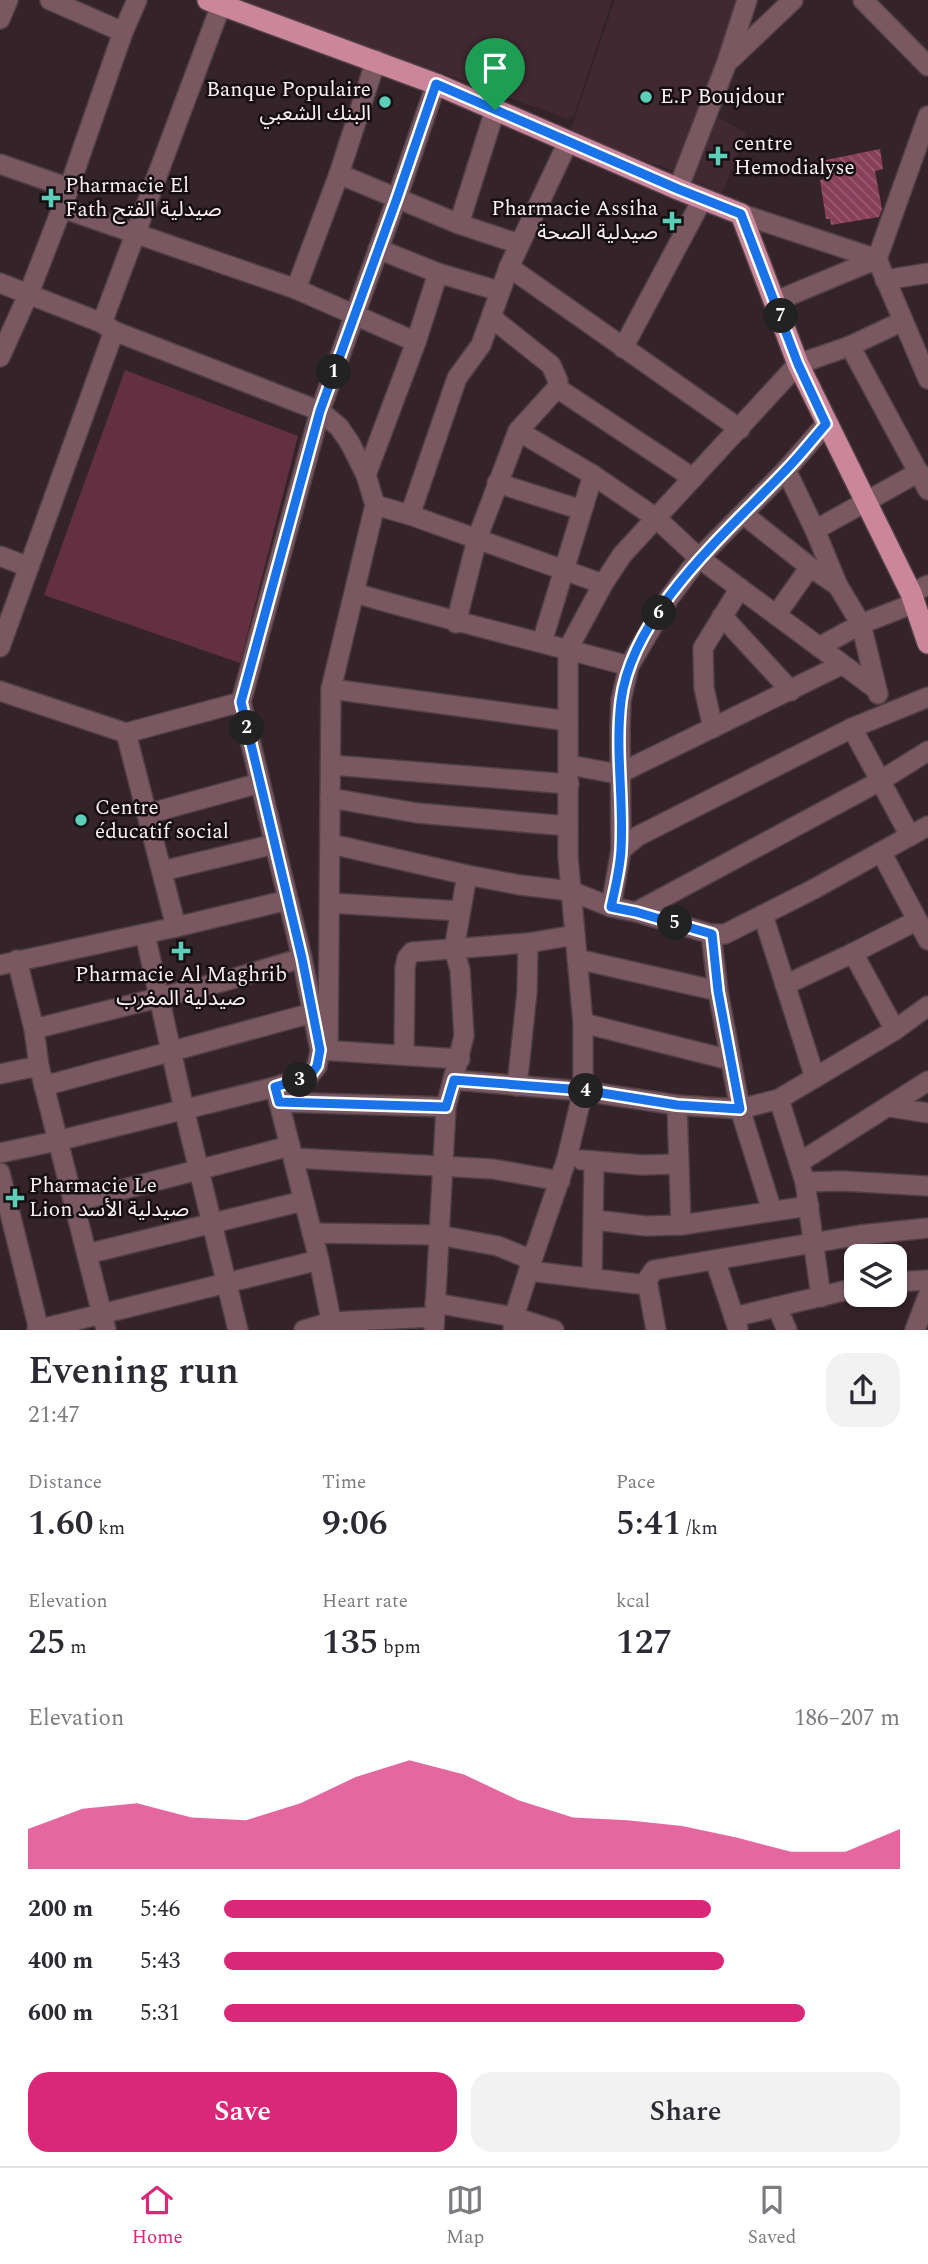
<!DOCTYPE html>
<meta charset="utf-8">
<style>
body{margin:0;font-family:Spectral,"Noto Sans Arabic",serif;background:#f2f2f3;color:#2b2b33;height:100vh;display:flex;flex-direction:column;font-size:26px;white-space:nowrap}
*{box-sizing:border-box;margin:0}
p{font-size:23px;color:#7c7c81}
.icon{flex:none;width:38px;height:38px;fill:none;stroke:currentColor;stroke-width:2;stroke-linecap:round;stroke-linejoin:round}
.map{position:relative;height:1330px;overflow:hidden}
.details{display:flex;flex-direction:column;background:#fff;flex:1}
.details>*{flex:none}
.fabs{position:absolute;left:844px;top:1244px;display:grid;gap:14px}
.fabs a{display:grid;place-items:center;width:63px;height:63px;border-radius:14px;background:#fff;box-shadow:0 2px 5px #0004;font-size:35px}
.pin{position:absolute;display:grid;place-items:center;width:60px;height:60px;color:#fff;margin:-72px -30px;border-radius:50% 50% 50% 0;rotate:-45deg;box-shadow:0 0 7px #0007}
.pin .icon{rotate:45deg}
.km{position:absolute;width:35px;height:35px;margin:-18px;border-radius:50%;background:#222;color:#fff;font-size:19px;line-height:35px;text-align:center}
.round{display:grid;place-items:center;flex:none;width:74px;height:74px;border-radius:21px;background:#f2f2f3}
.summary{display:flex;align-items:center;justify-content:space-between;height:119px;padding:0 28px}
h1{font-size:38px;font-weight:600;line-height:52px}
.metrics{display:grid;grid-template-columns:repeat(3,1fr);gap:10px;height:119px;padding:7px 28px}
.metrics div{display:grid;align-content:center}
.metrics b{font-size:35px;font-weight:600}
.metrics small{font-size:19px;font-weight:400}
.metrics p{font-size:19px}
.chart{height:196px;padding:14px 28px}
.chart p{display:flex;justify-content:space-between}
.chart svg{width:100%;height:126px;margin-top:7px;fill:#db2777;opacity:.7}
.action{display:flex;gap:14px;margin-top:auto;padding:14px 28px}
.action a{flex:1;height:80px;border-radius:21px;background:#db2777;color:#fff;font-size:28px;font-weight:600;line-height:80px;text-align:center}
.action a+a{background:#f2f2f3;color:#2b2b33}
ul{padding:0 28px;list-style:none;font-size:23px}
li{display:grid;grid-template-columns:112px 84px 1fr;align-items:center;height:52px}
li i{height:18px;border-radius:9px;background:#db2777}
.menu{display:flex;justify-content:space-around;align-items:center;height:98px;border-top:2px solid #e1e1e2;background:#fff;font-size:19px;color:#7c7c81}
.menu a{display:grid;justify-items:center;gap:4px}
.menu .selected{color:#db2777}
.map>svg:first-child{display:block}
</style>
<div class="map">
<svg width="928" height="1330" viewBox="0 0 928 1330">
<defs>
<pattern id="building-back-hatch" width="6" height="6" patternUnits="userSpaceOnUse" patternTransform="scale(1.75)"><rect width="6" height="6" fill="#883f59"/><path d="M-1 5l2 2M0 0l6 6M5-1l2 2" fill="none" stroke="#9a5b71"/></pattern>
</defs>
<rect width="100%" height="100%" fill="#342328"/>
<!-- built -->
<g fill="#412931">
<polygon points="227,0 612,0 573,117 569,116 568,119 429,68"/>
<polygon points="615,0 742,0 683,174 569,135"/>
<polygon points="714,115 746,133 722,193 690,179"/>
</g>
<!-- grass -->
<polygon fill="#633042" points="125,370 298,436 240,663 44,595"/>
<!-- building -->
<polygon fill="url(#building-back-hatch)" points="880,149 883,169 875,171 882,209 879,217 831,225 830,219 826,219 820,180 824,179 821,161"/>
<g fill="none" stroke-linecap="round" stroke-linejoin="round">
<!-- minor casing -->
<g stroke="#504044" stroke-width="22">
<g id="minor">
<polyline points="50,0 123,32"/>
<polyline points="863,0 928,66"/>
<polyline points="0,19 8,0"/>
<polyline points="731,59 793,0"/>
<polyline points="0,164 69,188"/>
<polyline points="339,174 459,224 519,244"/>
<polyline points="678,189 727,62 747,0"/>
<polyline points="62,208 296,289 416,342"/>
<polyline points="741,214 877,259 928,379"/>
<polyline points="459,224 495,110"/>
<polyline points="378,249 438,273 499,291"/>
<polyline points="509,267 740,429"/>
<polyline points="885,280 928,273"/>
<polyline points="0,283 102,323 114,331 0,647"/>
<polyline points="296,289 339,174 376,60"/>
<polyline points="776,301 877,259 928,116"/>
<polyline points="102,323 221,5"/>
<polyline points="114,331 320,411 339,427 350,443 366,475 375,505 331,689 328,1050"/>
<polyline points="850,346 928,490"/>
<polyline points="623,348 702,200"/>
<polyline points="0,357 29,293 62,208 123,32 137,0"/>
<polyline points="557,388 693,478"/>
<polyline points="786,470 815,530 838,586 861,624 878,694"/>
<polyline points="366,475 416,342 438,273"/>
<polyline points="497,483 582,510"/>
<polyline points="375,505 410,515 603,584"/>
<polyline points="743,514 810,567 838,586"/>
<polyline points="410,515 457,378 481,345 509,267 568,142"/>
<polyline points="815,530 919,472"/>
<polyline points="0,556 29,567"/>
<path d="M355,593C446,620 538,641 629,666"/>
<polyline points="911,593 928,585"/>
<polyline points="776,615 810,567"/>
<polyline points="722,616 791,691"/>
<polyline points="456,623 477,539 518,431 557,388 558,381 551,365 492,318"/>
<polyline points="542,642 593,475"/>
<polyline points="819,647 861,624 915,603"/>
<polyline points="331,689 568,721"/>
<polyline points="876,689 699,558 656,518 798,364 850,346 903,321"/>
<polyline points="0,691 126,733 241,702"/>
<polyline points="713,728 704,688 703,648 740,588"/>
<polyline points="852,728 910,836"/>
<polyline points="126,733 176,927"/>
<polyline points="331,765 569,784"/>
<polyline points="569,765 618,774 841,665"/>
<polyline points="330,798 417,813 568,826"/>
<polyline points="147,814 260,783"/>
<polyline points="331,844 467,875 520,885 571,891 611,907 636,912 711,934 725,934 812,890 928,826"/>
<polyline points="621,850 620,728 621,700 629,666 669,598 699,558 786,470 826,424"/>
<polyline points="881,852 928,940"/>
<polyline points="162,871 275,844"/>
<polyline points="330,903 460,911"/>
<polyline points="611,907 621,850 638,836 852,728 928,697"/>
<polyline points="636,912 880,781 928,751"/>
<polyline points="763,915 815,1078"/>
<polyline points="145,934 184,1109 238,1330"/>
<polyline points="711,934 718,991 740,1109 772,1211"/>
<polyline points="853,953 895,1030"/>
<polyline points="577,959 718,991"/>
<polyline points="17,960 34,1029 39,1066 106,1330"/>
<polyline points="0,965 176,927 288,900"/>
<polyline points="785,985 853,953 916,921"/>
<polyline points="583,1023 730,1060"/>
<polyline points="34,1029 225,981 302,958"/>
<polyline points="320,1050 460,1059"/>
<polyline points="404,1054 405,968 407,958 412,952 528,943 575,935"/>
<polyline points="0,1074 39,1066"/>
<polyline points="454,1080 583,1091 677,1105 740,1109 779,1099 895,1030 928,1006"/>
<polyline points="44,1086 312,1013"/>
<polyline points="517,1086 527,992 528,943"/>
<polyline points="779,1099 805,1182 821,1297"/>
<polyline points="279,1102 446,1107"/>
<polyline points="677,1105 681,1225"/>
<polyline points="890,1107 928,1113"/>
<polyline points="0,1153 57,1141 275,1087"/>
<polyline points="294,1158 493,1169 560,1181"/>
<polyline points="582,1160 642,1165 677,1164"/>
<polyline points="800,1162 928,1081"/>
<polyline points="0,1173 39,1330"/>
<polyline points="805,1182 843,1181 928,1186"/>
<polyline points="74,1202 290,1146"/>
<polyline points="595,1220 646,1226 681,1225 809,1206"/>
<polyline points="312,1233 438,1235 498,1246 532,1260"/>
<polyline points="87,1254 303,1201"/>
<polyline points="715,1260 738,1329"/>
<polyline points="529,1271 647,1285"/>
<polyline points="592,1279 594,1161"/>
<polyline points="894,1282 928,1280"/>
<polyline points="435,1303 514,1317 554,1330"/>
<polyline points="777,1307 787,1330"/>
<polyline points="734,1317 856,1288"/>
<polyline points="37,1330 319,1260"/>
<polyline points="304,1330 331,1322 434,1317"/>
<polyline points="333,1330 319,1260 275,1087 309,1076 317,1066 320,1050 302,958 241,702 320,411 397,198 436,84"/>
<polyline points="434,1330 446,1107 464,1036 460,970 454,949 467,875"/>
<polyline points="513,1330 514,1317 532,1260 567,1158 583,1091 583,1023 568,857 568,649 603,584 622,555 656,518 593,475 518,431"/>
<polyline points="656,1330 647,1280 654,1270 860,1235 928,1228"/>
<polyline points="915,1330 928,1296"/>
</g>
</g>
<!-- major casing -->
<g stroke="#504044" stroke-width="24">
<polyline id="major" points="208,0 436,84 678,189 741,214 798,364 911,593 928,643"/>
</g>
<!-- minor -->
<use href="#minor" stroke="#7a5862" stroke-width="19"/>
<!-- major -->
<use href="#major" stroke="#cb869b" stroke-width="21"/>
</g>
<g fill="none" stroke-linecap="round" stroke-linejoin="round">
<!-- route casing -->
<g stroke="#fff" stroke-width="14">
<path id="route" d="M436,84L678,189L741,214L798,364L826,424C812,440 799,457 784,472C726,533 632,613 621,701C615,751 624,800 621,850C620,869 615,889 611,907L636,912L712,934L718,991L740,1109L677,1105L583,1090L454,1080L446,1107L279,1102L275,1087L310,1076L317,1066L320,1050L302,958L241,702L320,411L397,198Z"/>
</g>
<!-- route -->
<use href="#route" stroke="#1a73e8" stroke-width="9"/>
</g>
<!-- markers -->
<g fill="#5dceb9" stroke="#160f11" stroke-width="2.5">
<circle cx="646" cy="97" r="7"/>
<circle cx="385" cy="102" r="7"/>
<path d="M714.5 145.5h7v7h7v7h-7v7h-7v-7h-7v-7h7z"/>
<path d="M47.5 187.5h7v7h7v7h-7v7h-7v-7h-7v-7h7z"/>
<path d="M668.5 210.5h7v7h7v7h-7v7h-7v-7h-7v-7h7z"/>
<circle cx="81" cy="820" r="7"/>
<path d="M177.5 940.5h7v7h7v7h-7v7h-7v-7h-7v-7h7z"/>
<path d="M11.5 1187.5h7v7h7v7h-7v7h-7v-7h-7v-7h7z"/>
</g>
<g text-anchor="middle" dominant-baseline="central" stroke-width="5" stroke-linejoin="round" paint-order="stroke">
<!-- poi labels -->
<g font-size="21" fill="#fcf0f3" stroke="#160f11" text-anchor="start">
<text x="371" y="90" text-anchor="end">Banque Populaire<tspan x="371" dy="24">البنك الشعبي</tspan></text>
<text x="660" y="97">E.P Boujdour</text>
<text x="734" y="144">centre<tspan x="734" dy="24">Hemodialyse</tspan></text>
<text x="65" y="186">Pharmacie El<tspan x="65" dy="24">Fath صيدلية الفتح</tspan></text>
<text x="658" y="209" text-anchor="end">Pharmacie Assiha<tspan x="658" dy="24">صيدلية الصحة</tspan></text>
<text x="95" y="808">Centre<tspan x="95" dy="24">éducatif social</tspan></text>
<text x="181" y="975" text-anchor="middle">Pharmacie Al Maghrib<tspan x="181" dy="24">صيدلية المغرب</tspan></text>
<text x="29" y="1186">Pharmacie Le<tspan x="29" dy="24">Lion صيدلية الأسد</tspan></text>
</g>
</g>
</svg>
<div class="fabs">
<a><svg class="icon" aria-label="layers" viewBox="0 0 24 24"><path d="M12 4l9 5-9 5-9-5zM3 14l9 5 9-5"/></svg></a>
</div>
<div class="pin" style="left:495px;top:110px;background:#1e9e55"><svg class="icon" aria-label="arrive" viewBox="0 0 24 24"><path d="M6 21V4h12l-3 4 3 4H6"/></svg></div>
<b class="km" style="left:334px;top:372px">1</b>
<b class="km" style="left:247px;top:728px">2</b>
<b class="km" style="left:300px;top:1080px">3</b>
<b class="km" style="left:586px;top:1091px">4</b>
<b class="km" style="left:675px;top:923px">5</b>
<b class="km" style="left:659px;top:613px">6</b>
<b class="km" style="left:781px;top:316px">7</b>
</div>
<section class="details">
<div class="summary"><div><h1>Evening run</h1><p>21:47</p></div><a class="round"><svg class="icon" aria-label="share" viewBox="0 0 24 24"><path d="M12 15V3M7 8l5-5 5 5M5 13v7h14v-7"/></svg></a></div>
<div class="metrics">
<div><p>Distance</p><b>1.60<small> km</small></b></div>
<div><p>Time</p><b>9:06</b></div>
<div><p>Pace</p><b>5:41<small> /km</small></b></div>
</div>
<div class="metrics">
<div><p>Elevation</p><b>25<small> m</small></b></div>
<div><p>Heart rate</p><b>135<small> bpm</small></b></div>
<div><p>kcal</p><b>127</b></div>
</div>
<div class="chart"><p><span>Elevation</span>186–207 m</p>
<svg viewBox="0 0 160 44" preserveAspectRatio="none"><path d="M0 44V30L10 23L20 21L30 26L40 27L50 21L60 12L70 6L80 11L90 20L100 26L110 27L120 29L130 33L140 38L150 38L160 30V44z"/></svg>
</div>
<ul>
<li><b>200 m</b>5:46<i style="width:72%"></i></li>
<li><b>400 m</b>5:43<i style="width:74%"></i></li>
<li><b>600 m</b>5:31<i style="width:86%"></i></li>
</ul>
<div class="action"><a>Save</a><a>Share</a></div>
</section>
<nav class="menu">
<a class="selected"><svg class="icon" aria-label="home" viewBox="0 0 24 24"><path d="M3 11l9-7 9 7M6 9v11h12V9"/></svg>Home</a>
<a><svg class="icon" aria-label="map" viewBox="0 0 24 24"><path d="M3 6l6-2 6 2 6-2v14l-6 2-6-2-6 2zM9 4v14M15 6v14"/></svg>Map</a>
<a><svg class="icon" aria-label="saved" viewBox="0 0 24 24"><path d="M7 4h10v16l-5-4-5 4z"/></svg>Saved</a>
</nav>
